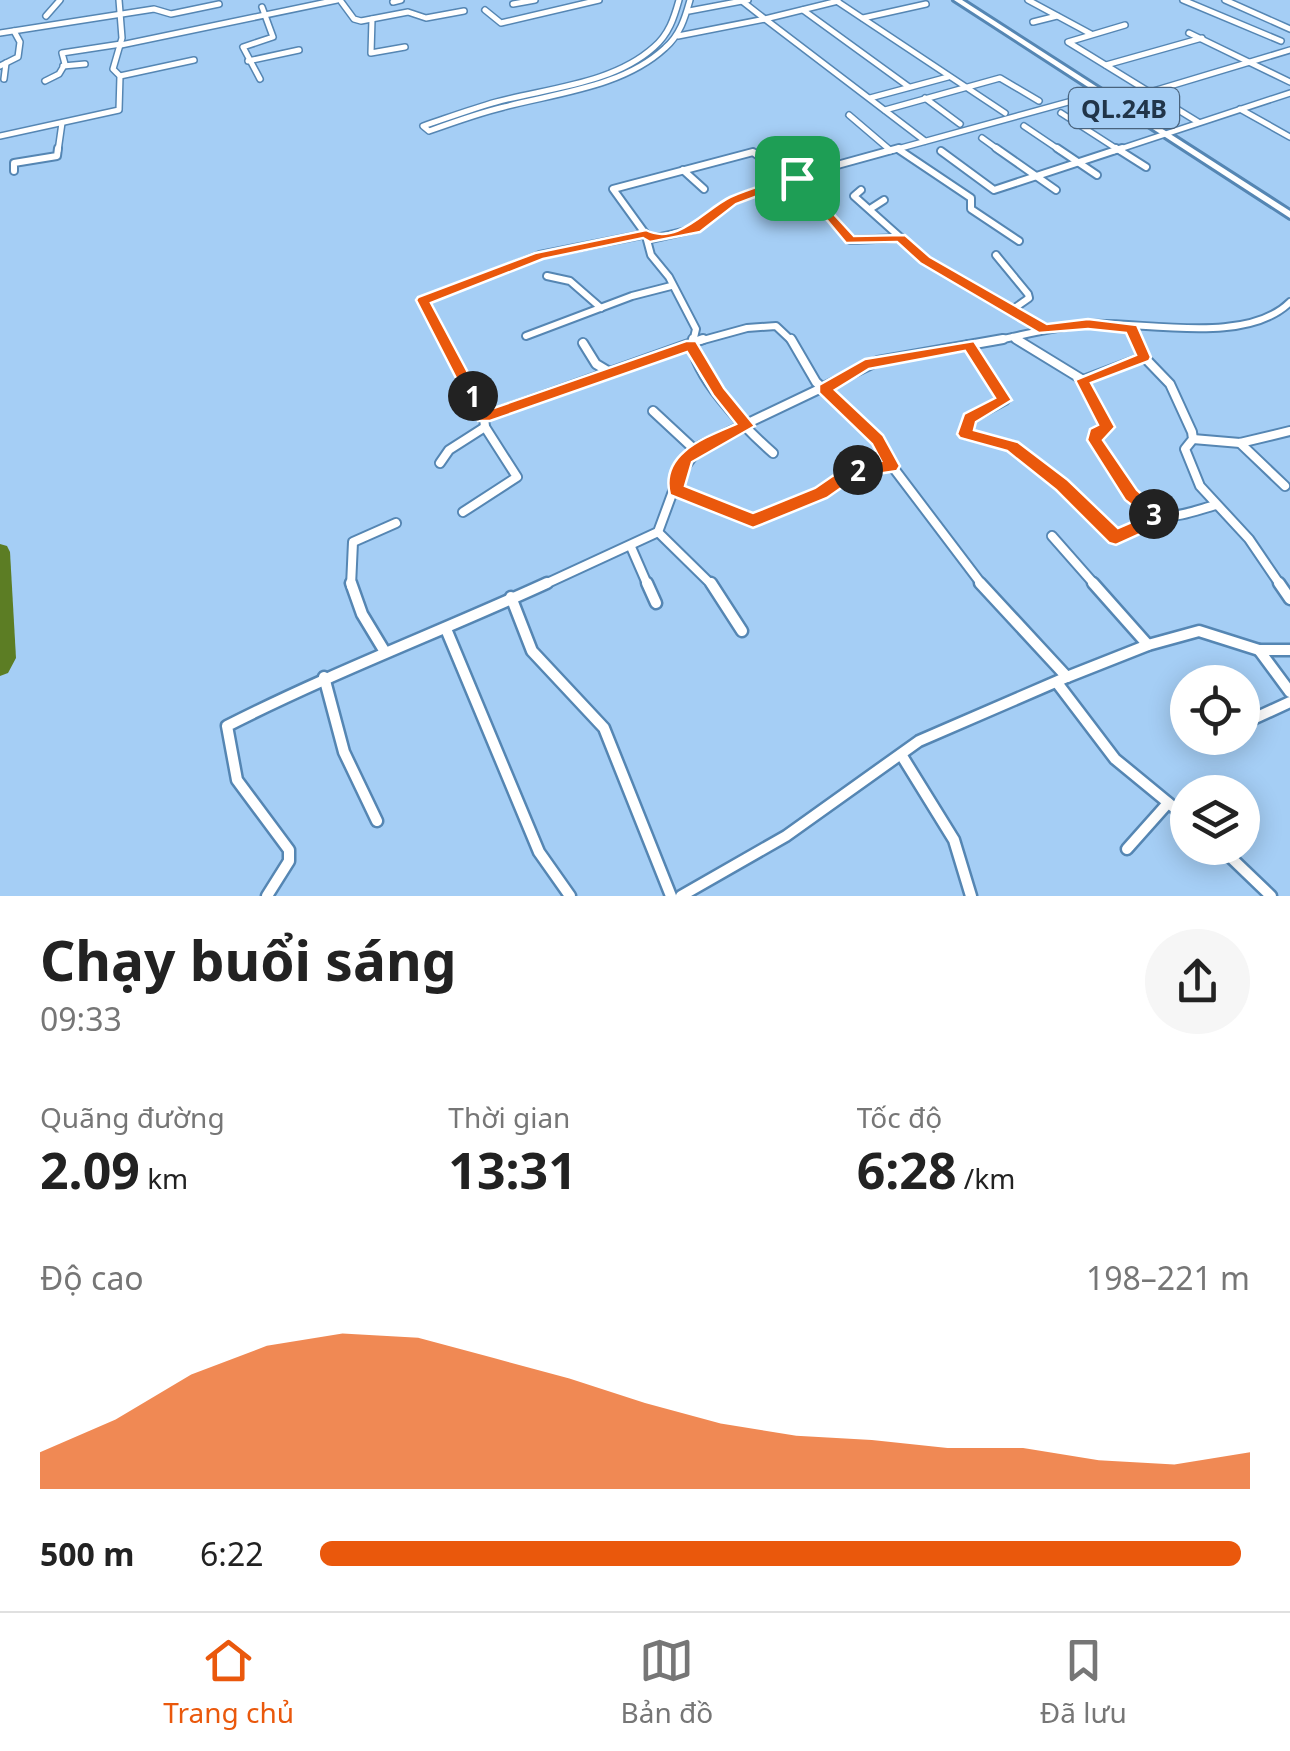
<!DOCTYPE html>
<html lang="vi">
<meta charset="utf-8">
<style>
body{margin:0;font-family:"Noto Sans",sans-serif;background:#f6f6f6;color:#222;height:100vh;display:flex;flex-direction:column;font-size:38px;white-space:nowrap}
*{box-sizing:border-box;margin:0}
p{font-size:32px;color:#767676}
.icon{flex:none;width:55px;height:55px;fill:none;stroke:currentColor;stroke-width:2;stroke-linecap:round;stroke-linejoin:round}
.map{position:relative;height:896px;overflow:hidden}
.details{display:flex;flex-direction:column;background:#fff;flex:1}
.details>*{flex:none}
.buttons{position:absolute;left:1170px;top:665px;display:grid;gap:20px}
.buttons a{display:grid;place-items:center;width:90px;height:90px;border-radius:50%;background:#fff;box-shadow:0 5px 25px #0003;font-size:50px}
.pin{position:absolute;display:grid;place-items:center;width:85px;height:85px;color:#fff;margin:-42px;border-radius:20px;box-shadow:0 5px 15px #0006}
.km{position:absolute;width:50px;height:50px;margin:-25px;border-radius:50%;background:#222;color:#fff;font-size:28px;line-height:50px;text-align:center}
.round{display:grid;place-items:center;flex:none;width:105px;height:105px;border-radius:52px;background:#f6f6f6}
.summary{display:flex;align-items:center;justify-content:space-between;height:170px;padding:0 40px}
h1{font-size:55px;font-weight:700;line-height:75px}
.figures{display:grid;grid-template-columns:repeat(3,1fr);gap:15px;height:170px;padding:10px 40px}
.figures div{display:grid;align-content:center}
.figures b{font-size:50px;font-weight:700}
.figures small{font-size:28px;font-weight:400}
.figures p{font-size:28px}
.chart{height:280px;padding:20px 40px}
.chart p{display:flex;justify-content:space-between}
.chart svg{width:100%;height:180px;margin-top:10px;fill:#ea580c;opacity:.7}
ul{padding:0 40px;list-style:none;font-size:32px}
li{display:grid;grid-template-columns:160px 120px 1fr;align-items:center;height:75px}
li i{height:25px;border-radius:12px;background:#ea580c}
.menu{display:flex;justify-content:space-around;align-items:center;height:140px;border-top:2px solid #e0e0e0;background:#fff;font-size:28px;color:#767676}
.menu a{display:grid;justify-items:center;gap:5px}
.menu .selected{color:#ea580c}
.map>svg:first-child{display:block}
</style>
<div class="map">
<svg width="1290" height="896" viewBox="0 0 1290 896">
<rect width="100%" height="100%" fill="#a5cef5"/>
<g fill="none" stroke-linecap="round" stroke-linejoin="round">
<!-- river -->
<polygon fill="#5c7d24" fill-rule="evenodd" points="0,544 7,546 10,552 16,658 8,673 0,676"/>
<!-- street-far3 casing -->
<g stroke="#5586b3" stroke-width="8">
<g id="street-far3">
<polyline points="340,0 354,19 361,21 408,12 426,18 464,11"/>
<path d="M679,0C674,18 669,34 654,47C613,84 548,88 496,102C471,109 447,118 423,126L429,131C454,122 479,113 504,107C557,93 623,87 665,48C680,35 685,18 690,0"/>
<polyline points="748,0 742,1 765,19 838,1"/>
<polyline points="835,0 1005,113"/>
<polyline points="1028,0 1091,34"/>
<polyline points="1183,0 1281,41"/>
<polyline points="1225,0 1290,29"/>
<polyline points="393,2 401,0"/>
<polyline points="513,4 535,0"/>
<polyline points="485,10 501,23 599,0"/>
<polyline points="803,10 909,87"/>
<polyline points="689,11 742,1"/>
<polyline points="46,16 60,0"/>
<polyline points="863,18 926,4"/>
<polyline points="372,19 371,53 405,47"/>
<polyline points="1033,22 1057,16"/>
<polyline points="1125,25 1068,42 1198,122"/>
<polyline points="0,33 154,9 171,14 219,4"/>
<polyline points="1189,33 1290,82"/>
<polyline points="678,36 765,19 925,141"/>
<polyline points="121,45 337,0"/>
<polyline points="248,61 299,50"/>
<polyline points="1106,65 1202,38"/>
<polyline points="0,66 18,57 20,42 14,31"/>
<polyline points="63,66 85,64"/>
<polyline points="120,76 194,60"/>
<polyline points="4,79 6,63"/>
<polyline points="260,79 243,47 273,37 262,7"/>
<polyline points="45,81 59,74 65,64 62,53 121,44"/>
<polyline points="1150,92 1290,50"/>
<polyline points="870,98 948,77"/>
<polyline points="925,98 960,124"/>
<polyline points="1240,109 1290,137"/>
<polyline points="885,110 1000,78 1039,101"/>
<polyline points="1061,113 1120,151"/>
<polyline points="849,115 890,150"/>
<polyline points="1024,126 1061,151"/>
<polyline points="0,136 119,110 120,76 113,69 122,38 119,0"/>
<polyline points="982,138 1000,151"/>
<polyline points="58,151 62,123"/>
<polyline points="890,151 1101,93"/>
<polyline points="1114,151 1290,93"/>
</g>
</g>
<!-- street-far2 casing -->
<g stroke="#5586b3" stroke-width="10">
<g id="street-far2">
<polyline points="996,148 1056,190"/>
<polyline points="1057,148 1097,175"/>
<polyline points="1116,148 1146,167"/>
<polyline points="898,149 971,198 971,209 1019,241"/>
<polyline points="941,151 994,190 1122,148"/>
<polyline points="683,170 704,189"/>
<polyline points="14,171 14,163 57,156 58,148"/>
<polyline points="797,178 850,240 901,238 925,260 1044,330"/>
<polyline points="861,190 854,196 901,238"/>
<polyline points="870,209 884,200"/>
<polyline points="647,236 613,189 753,152 790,178"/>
<polyline points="996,255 1028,294 1029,298 1012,310"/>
<polyline points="547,276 570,281 601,308"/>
<polyline points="1132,328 1138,342"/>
<polyline points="526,336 632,296 671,286"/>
<polyline points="1013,337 1020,342"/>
<polyline points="444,342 423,301 540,255 646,234"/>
<polyline points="693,342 696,329 669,277 651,255 647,240 695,229 732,201 790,178 899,148"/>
<polyline points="696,342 747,328 776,326 793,342"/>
<path d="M988,342C1021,336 1055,326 1088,324C1143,321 1246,346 1290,302"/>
</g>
</g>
<!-- street-far1 casing -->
<g stroke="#5586b3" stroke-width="12">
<g id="street-far1">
<polyline points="443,339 484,417 485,427 517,477 463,512"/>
<path d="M693,339C688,372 749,432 773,453"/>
<polyline points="791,339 816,382 878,440 892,466 983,586"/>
<path d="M1016,339L1083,380L1107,427L1095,434V441C1110,464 1131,512 1162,516C1178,518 1200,509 1216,505"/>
<polyline points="1137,339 1144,357 1170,384 1192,432 1193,439 1185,449 1200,486 1249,539 1281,586"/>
<polyline points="583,343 596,364 611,373"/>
<polyline points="968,345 1005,400 970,419 965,434 1013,446 1062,485 1116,537 1142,528 1157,516"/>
<polyline points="1083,380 1144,357"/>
<polyline points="653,411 695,450"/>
<polyline points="484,417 703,339"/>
<polyline points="1193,439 1240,443 1290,431"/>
<polyline points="1240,443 1285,486"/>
<polyline points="440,463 449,450 485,427"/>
<polyline points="676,490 753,521 821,493 853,471 892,466"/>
<polyline points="658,532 713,586"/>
<polyline points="1052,536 1096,586"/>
<polyline points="631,547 648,586"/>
<polyline points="351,586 353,542 396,523"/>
<polyline points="541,586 658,532 679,475 700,446 878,361 1003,339"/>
</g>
</g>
<!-- street casing -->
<g stroke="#5586b3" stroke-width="15">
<g id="street">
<polyline points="351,583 362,614 385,652"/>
<polyline points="647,583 656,603"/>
<polyline points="711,583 742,631"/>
<polyline points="980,583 1067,677"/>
<polyline points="1093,583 1148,645"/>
<polyline points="1279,583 1290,599"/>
<polyline points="511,597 532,651 604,728 671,896"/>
<polyline points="446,629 539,852 570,896"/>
<polyline points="1259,650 1290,692"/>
<polyline points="324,677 344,752 377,821"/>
<polyline points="1058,684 1115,759 1188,819"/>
<polyline points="1242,724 1290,702"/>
<polyline points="902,756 954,840 971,896"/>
<polyline points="1221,848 1271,896"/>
<polyline points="1127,849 1168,803"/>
<path d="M267,896L289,861V850L237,780L227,726C331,673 440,632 547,583"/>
<polyline points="681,896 786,836 919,741 1067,677 1148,645 1199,631 1259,650 1290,650"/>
</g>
</g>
<!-- primary casing -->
<g stroke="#5586b3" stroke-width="6">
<polygon id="primary" points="954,0 962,0 1290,211 1290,218"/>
</g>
<!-- street-far3 -->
<use href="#street-far3" stroke="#fff" stroke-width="5"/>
<!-- street-far2 -->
<use href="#street-far2" stroke="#fff" stroke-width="6"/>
<!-- street-far1 -->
<use href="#street-far1" stroke="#fff" stroke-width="8"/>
<!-- street -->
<use href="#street" stroke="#fff" stroke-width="10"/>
<!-- primary -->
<use href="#primary" fill="#fff" fill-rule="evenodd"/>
</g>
<!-- route -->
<path fill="#ea580c" stroke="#fff" stroke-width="2.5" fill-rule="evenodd" d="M797,174L854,236L905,235L930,257L1047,324L1088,319L1137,325L1151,357L1149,361L1091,383L1115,427L1103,440L1137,490L1166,516L1158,526L1116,545L1109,543L1056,490L1007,451L960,438L957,434L964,414L995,398L965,351L869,369L835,390L883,435L900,466L897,471L857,477L827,498L753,528L670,495C659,453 706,437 736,424L713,395L687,352L490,421H478L416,300L418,297L535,253L646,230C677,246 705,209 730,197C751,188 775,181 797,174ZM795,182L846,243L897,242L920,263L1039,333L1088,329L1126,333L1136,355L1075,380L1098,425L1090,429L1087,440L1125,500L1146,516L1118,528L1068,480L1018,442L974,430L976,422L1012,400L974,341L865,359L819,385V393L872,444L881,461L847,466L815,488L753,513L685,486L692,462L755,426L724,388L696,341H686L488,410L431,303L543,259L643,238L650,242L700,232L736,204Z"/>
<g text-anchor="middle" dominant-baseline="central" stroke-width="8" stroke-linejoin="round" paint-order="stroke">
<!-- shield labels -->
<rect fill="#a5cef5" stroke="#49637d" stroke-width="2.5" x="1069" y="88" width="110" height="40" rx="8"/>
<g font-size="25" font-weight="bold" fill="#213549">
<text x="1124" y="108">QL.24B</text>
</g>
</g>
</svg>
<div class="buttons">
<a><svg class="icon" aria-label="locate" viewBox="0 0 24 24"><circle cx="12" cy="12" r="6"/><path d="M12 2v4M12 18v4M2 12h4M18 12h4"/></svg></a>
<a><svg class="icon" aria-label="layers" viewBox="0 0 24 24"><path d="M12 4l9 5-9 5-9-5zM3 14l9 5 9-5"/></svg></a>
</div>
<div class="pin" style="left:797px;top:178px;background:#1e9e55"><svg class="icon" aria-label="arrive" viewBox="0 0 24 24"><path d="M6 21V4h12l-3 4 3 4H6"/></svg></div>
<b class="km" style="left:473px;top:396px">1</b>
<b class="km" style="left:858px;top:470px">2</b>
<b class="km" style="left:1154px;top:514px">3</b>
</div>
<section class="details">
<div class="summary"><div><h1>Chạy buổi sáng</h1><p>09:33</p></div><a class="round"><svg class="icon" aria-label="share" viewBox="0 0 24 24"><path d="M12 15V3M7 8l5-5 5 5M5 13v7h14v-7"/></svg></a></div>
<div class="figures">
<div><p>Quãng đường</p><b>2.09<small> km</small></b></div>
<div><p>Thời gian</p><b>13:31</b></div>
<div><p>Tốc độ</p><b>6:28<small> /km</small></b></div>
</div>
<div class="chart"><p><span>Độ cao</span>198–221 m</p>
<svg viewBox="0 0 160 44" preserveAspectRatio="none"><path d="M0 44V35L10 27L20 16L30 9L40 6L50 7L60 12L70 17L80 23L90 28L100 31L110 32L120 34L130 34L140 37L150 38L160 35V44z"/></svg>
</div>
<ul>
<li><b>500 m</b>6:22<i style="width:99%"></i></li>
</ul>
</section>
<nav class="menu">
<a class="selected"><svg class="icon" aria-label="home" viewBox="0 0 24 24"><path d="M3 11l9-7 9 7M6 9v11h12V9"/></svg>Trang chủ</a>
<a><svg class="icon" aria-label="map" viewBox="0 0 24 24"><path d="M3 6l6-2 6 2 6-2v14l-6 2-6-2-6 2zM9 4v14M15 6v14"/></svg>Bản đồ</a>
<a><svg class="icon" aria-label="saved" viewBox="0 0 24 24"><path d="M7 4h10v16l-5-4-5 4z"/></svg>Đã lưu</a>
</nav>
